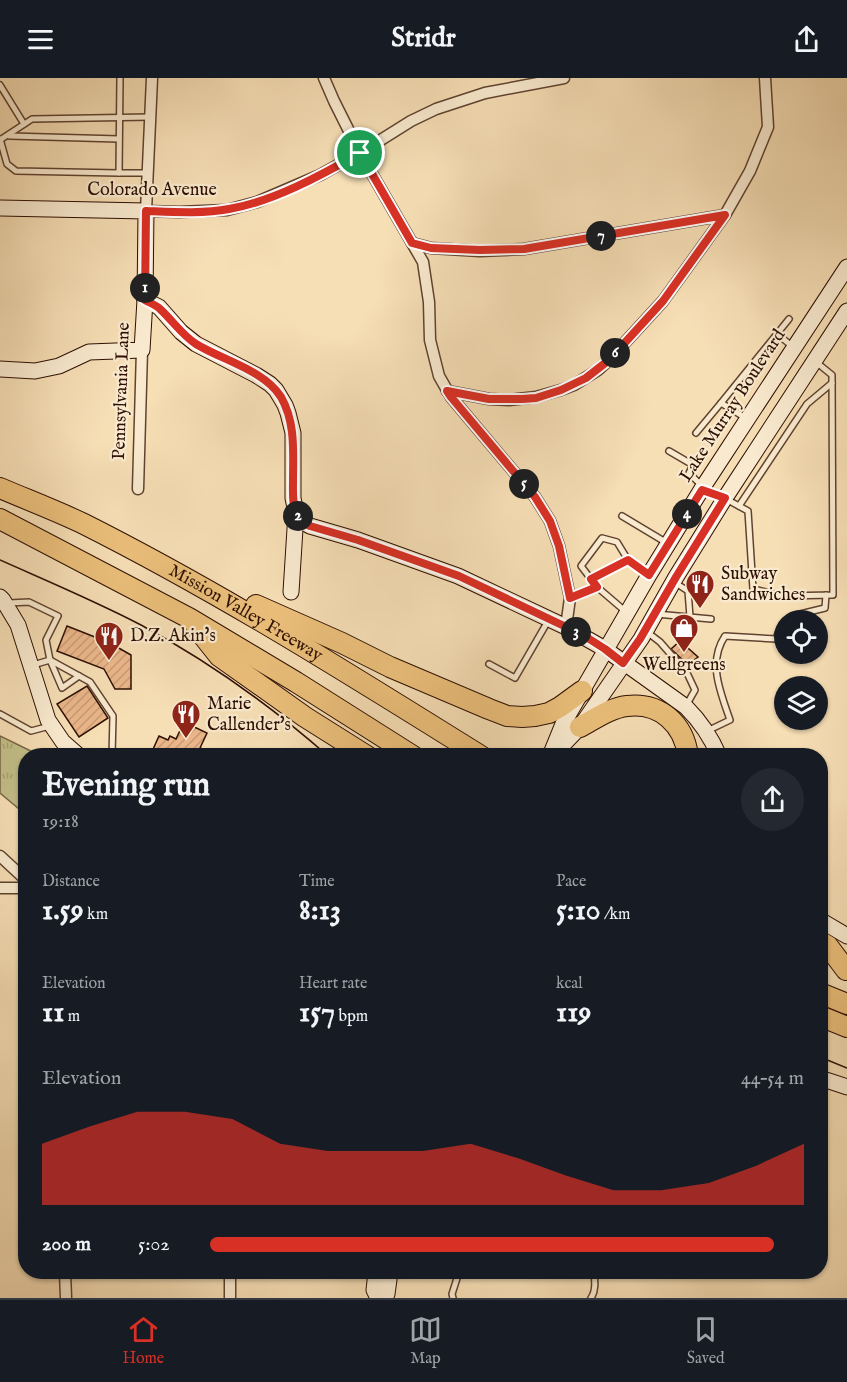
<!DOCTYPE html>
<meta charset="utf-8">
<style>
body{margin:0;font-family:"IM FELL English",serif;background:#242831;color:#f1f3f6;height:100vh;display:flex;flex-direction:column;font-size:22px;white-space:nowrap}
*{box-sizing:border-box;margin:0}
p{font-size:20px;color:#9ea1a6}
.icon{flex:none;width:33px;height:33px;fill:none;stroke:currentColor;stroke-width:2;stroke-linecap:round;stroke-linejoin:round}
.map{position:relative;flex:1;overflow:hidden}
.panel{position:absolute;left:18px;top:670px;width:810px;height:531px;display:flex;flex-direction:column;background:#171b24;border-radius:24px;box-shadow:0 2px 4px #0004}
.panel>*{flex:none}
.tools{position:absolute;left:774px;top:532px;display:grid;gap:12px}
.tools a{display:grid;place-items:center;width:54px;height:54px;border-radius:50%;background:#171b24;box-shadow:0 2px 4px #0004;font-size:30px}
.pin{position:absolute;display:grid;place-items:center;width:51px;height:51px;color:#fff;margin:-26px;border:3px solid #fff;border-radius:50%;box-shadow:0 2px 6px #0007}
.km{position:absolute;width:30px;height:30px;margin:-15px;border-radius:50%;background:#222;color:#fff;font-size:16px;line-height:30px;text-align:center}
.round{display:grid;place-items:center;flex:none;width:63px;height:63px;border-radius:32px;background:#242831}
.headline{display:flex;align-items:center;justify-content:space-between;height:102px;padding:0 24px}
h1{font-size:33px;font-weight:800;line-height:45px}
.metrics{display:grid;grid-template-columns:repeat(3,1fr);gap:9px;height:102px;padding:6px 24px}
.metrics div{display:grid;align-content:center}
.metrics b{font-size:30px;font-weight:800}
.metrics small{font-size:16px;font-weight:400}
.metrics p{font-size:16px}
.chart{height:168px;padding:12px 24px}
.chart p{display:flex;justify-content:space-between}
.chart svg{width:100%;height:108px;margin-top:6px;fill:#d93025;opacity:.7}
ul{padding:0 24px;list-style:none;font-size:20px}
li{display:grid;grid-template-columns:96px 72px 1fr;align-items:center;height:45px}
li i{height:15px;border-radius:8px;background:#d93025}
header{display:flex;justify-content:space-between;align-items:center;height:78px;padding:0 24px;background:#171b24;font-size:27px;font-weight:800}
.tab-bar{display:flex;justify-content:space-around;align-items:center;height:84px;border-top:2px solid #363941;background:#171b24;font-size:16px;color:#9ea1a6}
.tab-bar a{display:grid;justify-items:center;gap:3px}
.tab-bar .on{color:#d93025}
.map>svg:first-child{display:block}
</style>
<header><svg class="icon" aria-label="menu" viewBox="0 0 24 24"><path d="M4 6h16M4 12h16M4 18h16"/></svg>Stridr<svg class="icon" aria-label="share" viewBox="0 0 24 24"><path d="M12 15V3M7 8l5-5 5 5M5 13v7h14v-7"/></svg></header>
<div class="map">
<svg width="847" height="1220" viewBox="0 0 847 1220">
<defs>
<pattern id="grass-tufts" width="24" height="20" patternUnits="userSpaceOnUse" patternTransform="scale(1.5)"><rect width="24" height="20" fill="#c3bf89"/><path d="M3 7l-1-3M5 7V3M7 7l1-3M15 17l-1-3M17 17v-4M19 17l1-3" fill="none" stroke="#a8a375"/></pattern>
<pattern id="building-hatch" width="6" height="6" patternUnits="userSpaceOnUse" patternTransform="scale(1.5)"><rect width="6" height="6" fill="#eab68a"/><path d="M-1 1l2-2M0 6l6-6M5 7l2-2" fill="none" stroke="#c99b75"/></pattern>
</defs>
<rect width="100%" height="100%" fill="#f6deb5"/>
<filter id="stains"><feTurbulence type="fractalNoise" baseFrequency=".00333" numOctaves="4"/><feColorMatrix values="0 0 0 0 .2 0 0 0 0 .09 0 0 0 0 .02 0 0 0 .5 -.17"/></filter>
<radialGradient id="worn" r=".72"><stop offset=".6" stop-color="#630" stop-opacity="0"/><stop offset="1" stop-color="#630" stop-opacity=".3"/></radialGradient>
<!-- grass -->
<polygon fill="url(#grass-tufts)" stroke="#786746" stroke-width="1.5" points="0,658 41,678 26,678 25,736 0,715"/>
<!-- building -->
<g fill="url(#building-hatch)" stroke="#2d0f03" stroke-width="1.5">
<polygon points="67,548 110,565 131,577 131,611 115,611 104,591 57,573"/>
<polygon points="680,563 698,579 688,587 671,571"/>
<polygon points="87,608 108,640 79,659 57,626"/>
<polygon points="184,644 207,655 200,670 210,674 209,678 150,678 159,658 168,662 170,658 176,661"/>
</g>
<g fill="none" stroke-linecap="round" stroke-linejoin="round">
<!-- lane casing -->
<g stroke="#5f4330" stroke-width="8">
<g id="lane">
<polyline points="120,0 119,95 148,95"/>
<polyline points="0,7 24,46"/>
<polyline points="10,58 119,61"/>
<polyline points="0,61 7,86 16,93 119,95"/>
<polyline points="0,62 32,41 150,39"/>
<polyline points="777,256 792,268"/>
<polyline points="721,325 789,241"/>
<polyline points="696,355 721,325 746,340"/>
<polyline points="669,373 693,387 689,395 702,408"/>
<polyline points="726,421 748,433 753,511 783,518 833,517 832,297 816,284"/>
<polyline points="739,428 807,326 832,305"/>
<polyline points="622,438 667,465"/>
<polyline points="591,501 628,482"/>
<polyline points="674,504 688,513 690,539"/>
<polyline points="597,509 581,488 602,460 617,464 628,482 648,496"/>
<polyline points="571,519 597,509 625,533"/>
<polyline points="9,525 29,524 58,538 46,562 50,582 33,587"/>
<polyline points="656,536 711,541"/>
<polyline points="788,543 792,538 825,530 826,517"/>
<polyline points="647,554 660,564 687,595 695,612 687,626"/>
<polyline points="50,582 90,604 113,638 112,678"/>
<polyline points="50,582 62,610 79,598"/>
<polyline points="489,586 515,600 548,543"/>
<polyline points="0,636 31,653 50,648"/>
<path d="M707,653L730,642C721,615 707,585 725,558L776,561L779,553L784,547"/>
<polyline points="453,1220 452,1216 459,1194"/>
<path d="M591,1220C596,1213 595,1203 594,1194"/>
</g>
</g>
<!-- street casing -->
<g stroke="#5f4330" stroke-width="13">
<g id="street">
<polyline points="152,0 146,133 179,134 227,132 257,124 320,97 360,75 411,43 436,31 485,15 564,0"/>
<polyline points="324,0 334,23 360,75 423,184 429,224 430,262 439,298 451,319 535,419 550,443 559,468 570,520 566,549"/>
<polyline points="412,165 431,170 480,173 524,171 725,137"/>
<polyline points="447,313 489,321 509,322 536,319 561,312 574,307 598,292 609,282 663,223 725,137 750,93 768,49 765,0"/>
<polyline points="138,411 142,272"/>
<polyline points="0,778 26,802"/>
<polyline points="0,810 26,810"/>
<polyline points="65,1194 66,1220"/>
<polyline points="230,1194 230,1220"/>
</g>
</g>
<!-- secondary casing -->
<g stroke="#2d0f03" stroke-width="17">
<g id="secondary">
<polyline points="0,130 146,133 145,222 142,272 89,274 59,288 35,293 0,291"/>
<polyline points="145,222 159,229 181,254 196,266 256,297 270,306 276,312 285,327 288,335 293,355 293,420 296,435 291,514"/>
<path d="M296,435L303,444L310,448L358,462L458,498L566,549L605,571L686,629C701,644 711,659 719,678"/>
<polyline points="0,519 3,522 18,547 48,642 63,664 79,678"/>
<polyline points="553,677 580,649 641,561 676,499 725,420 847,233"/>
<polyline points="550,678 563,646 649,497 703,409 847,189"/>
<polyline points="820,842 847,858"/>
<polyline points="820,1000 847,1009"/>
<polyline points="376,1194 374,1212 378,1220"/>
<polyline points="385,1220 387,1216 390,1194"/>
</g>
</g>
<!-- highway casing -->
<g stroke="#2d0f03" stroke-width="22">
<g id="highway">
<path id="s1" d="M0,410C28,422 57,433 84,446C221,515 351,597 481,678"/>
<polyline points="0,441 189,540 296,604 413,678"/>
<polyline points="256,527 342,565 390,589 489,631 507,638 522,639 535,638 549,635 560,629 582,613"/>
<polyline points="196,549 219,578 305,639 367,678"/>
<path d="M580,649C595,641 610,630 627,628C660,624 684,646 688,678"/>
<polyline points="820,863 828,868 846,892"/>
<polyline points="820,915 847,926"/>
<polyline points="820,938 847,949"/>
</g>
</g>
<!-- lane -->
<use href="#lane" stroke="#f9eacf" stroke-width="5"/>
<!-- street -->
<use href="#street" stroke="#f9eacf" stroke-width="10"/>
<!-- secondary -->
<use href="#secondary" stroke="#f9eacf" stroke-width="15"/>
<!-- highway -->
<use href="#highway" stroke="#ebbf7a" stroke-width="20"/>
<!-- tram -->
<g stroke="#2d0f03" stroke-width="1.5">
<path d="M0,482C47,503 95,523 141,547C208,583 271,628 328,678"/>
<polyline points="820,979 847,990"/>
</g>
</g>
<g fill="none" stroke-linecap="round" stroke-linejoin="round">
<!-- route casing -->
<g stroke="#fff" stroke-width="12">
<path id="route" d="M360,75L412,165L431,170L480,172L524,171L725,137L663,223L609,282L586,300L561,312L536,320L522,321H489L447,313L451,319L535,419L550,443L559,468L570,520L597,509L591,501L628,482L649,497L702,412L725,420L676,499L640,561L623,585L605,571L583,557L459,498L358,462L310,448C305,445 300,442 297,436C292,427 293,414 293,404C293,375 296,345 281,319C264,292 222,282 196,266C182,257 173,243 160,231C156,227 150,225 145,222L146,133C172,134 203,136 229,131C272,124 322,97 360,75Z"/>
</g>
<!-- route -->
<use href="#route" stroke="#d93025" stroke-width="8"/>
</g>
<!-- icons -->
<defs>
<g id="restaurant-pin" transform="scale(1.5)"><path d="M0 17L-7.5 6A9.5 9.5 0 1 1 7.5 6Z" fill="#8f2418" stroke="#f9eacf"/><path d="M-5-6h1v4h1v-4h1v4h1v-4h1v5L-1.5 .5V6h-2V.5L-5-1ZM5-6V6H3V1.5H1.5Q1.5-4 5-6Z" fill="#fff"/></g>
<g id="shop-pin" transform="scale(1.5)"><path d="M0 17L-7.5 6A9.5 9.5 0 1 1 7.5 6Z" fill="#8f2418" stroke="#f9eacf"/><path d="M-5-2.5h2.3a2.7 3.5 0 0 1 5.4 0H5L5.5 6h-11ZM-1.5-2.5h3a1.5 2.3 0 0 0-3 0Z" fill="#fff"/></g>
</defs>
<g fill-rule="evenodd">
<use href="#restaurant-pin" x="700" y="506"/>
<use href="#shop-pin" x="684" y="550"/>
<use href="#restaurant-pin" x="109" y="558"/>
<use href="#restaurant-pin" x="186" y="636"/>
</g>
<g text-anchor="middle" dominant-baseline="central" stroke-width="4.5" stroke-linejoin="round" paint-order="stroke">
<!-- street labels -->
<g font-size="18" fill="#2d0f03" stroke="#f9eacf">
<text x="152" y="112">Colorado Avenue</text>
<text transform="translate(122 313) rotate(-88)">Pennsylvania Lane</text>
<text transform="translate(733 328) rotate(-57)">Lake Murray Boulevard</text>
<text stroke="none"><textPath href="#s1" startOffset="276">Mission Valley Freeway</textPath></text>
</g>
<!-- poi labels -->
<g font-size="18" fill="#2d0f03" stroke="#f9eacf" text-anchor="start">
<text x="721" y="496">Subway<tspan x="721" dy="21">Sandwiches</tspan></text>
<text x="130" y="558">D.Z. Akin's</text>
<text x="684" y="587" text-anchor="middle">Wellgreens</text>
<text x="207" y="626">Marie<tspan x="207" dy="21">Callender's</tspan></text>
</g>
</g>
<rect width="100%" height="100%" filter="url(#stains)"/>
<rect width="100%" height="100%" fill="url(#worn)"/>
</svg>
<div class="tools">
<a><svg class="icon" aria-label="locate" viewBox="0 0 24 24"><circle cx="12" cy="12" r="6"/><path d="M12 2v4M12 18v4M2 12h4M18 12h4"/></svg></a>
<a><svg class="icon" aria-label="layers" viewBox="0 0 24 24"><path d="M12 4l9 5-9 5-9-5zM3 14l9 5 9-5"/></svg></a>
</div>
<div class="pin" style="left:360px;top:75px;background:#1e9e55"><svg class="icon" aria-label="arrive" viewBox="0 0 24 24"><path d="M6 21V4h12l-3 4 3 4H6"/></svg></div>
<b class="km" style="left:145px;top:210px">1</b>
<b class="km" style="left:298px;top:438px">2</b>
<b class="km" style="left:576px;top:554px">3</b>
<b class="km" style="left:687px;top:436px">4</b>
<b class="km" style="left:524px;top:406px">5</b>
<b class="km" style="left:615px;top:275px">6</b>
<b class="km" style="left:601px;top:158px">7</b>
<section class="panel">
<div class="headline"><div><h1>Evening run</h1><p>19:18</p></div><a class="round"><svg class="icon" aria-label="share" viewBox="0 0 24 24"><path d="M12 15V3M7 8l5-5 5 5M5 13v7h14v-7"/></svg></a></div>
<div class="metrics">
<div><p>Distance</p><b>1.59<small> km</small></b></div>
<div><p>Time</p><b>8:13</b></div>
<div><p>Pace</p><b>5:10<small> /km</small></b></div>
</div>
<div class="metrics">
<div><p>Elevation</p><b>11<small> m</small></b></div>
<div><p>Heart rate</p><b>157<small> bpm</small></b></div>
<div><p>kcal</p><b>119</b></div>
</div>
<div class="chart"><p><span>Elevation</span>44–54 m</p>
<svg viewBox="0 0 160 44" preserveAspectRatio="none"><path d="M0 44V19L10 12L20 6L30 6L40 9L50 19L60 22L70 22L80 22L90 19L100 25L110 32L120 38L130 38L140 35L150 28L160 19V44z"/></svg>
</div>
<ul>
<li><b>200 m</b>5:02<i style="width:95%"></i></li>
</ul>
</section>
</div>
<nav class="tab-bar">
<a class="on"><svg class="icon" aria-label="home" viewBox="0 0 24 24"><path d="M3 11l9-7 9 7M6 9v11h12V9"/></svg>Home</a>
<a><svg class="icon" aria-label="map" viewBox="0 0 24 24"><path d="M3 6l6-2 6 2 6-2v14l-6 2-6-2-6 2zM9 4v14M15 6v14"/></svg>Map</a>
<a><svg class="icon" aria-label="saved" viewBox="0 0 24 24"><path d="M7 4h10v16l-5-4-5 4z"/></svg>Saved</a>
</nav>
